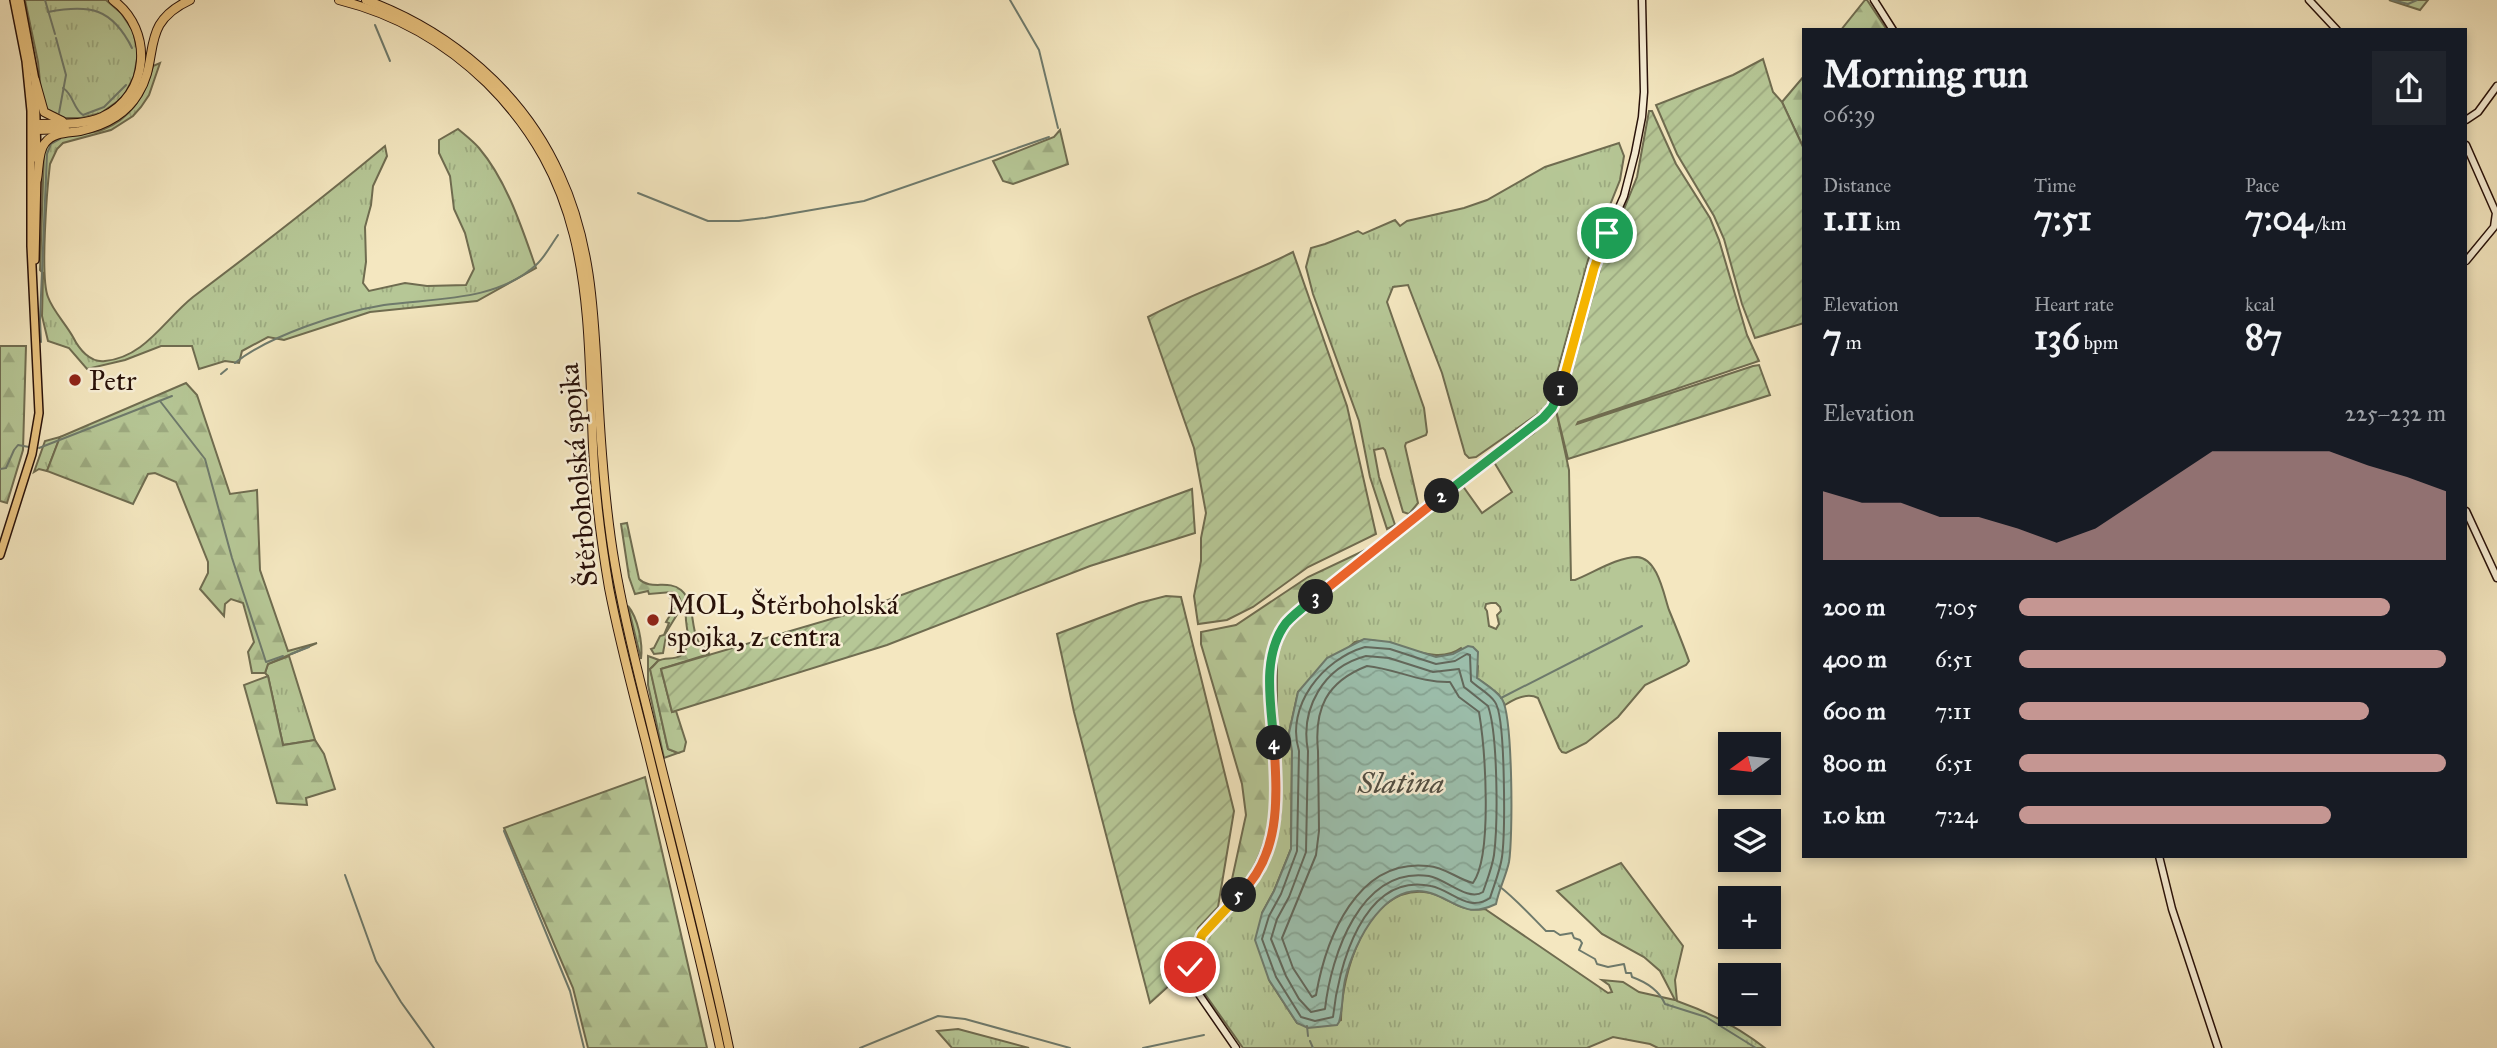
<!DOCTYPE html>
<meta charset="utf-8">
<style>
body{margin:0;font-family:"IM FELL Great Primer",serif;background:#20242c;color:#f1f3f6;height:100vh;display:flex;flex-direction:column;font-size:26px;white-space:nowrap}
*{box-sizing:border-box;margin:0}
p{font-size:23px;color:#9ea1a6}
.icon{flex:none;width:38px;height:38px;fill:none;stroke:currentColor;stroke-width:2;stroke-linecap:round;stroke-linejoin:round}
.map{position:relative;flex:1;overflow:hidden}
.panel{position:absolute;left:1802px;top:28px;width:665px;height:830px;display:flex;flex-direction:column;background:#171b24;border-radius:0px;box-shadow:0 4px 10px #0003}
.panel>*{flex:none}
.needle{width:46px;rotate:255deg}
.fabs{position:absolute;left:1718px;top:732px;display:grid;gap:14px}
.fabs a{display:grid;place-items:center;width:63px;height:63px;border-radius:0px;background:#171b24;box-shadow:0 4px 10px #0003;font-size:35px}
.pin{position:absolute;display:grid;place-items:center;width:60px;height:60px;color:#fff;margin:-30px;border:4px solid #fff;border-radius:50%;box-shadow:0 2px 7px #0007}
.km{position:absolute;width:35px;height:35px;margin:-18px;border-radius:50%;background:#222;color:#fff;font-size:19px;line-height:35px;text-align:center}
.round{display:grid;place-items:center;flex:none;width:74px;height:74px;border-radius:0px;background:#20242c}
.headline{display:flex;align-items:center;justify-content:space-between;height:119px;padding:0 21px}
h1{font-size:38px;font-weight:800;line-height:52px}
.figures{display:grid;grid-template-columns:repeat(3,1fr);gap:10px;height:119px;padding:7px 21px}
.figures div{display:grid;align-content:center}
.figures b{font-size:35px;font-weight:800}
.figures small{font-size:19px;font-weight:400}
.figures p{font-size:19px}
.chart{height:196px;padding:14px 21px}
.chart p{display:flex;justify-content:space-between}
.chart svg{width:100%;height:126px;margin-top:7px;fill:#c59692;opacity:.7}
ul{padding:0 21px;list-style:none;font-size:23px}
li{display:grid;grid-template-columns:112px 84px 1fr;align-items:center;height:52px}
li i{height:18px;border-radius:9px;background:#c59692}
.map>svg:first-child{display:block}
</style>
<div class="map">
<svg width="2497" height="1048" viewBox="0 0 2497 1048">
<defs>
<pattern id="grass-tufts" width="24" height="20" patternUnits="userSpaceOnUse" patternTransform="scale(1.75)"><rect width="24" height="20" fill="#b6c796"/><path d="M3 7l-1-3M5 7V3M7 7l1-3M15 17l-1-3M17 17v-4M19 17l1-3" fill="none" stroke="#9caa80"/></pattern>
<pattern id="forest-firs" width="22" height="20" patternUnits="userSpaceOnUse" patternTransform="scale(1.75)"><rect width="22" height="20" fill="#b6c796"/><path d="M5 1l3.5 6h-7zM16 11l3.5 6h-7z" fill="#9caa80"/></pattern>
<pattern id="garden-furrows" width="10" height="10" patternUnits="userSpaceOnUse" patternTransform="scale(1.75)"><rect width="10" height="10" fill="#b6c796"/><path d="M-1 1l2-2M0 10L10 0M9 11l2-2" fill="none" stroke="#9caa80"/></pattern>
<pattern id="water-waves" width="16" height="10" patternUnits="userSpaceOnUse" patternTransform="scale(1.75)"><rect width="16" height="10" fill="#9cc0ae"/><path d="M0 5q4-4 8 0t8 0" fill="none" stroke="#86a494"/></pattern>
</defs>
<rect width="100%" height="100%" fill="#f4e7c0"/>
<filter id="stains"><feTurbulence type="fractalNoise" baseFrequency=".00286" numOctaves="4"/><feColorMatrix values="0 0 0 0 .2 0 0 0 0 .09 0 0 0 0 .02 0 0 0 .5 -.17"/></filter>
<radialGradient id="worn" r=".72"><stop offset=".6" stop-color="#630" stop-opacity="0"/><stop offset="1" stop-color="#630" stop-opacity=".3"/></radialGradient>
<!-- grass -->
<g fill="url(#grass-tufts)" stroke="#6f6c50" stroke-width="2" fill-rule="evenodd">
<polygon points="25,0 106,0 121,13 133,31 138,53 134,76 125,94 118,101 101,113 81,118 65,118 49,113 42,102 38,62"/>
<path d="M160,63L149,95L141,107L133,116L111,130L63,143L57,149L50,164C47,189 40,277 48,297C53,311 66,324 73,337C79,349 90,363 105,361C145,357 164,320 193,297C258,248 323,198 385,146L387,156L373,186L371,205L365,227L366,262L363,283L369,291L405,283L427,286L466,285L474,269L465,233L454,209L450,176L439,153V140L458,129C465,135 473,141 479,148C507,181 522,228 536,268L477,301L370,312L284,340L268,337L242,351L239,363L225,361L199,369L192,346H161L125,360L87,369L69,348L48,341L42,316L43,273L40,270L44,151C52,130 86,137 104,129C132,118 146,93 153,66Z"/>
<polygon points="1619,143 1624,156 1620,180 1588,260 1557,373 1554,395 1542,411 1476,457 1469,458 1465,454 1442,373 1408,285 1393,287 1387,302 1424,408 1427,432 1426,435 1406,443 1405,446 1418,503 1409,514 1403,512 1385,450 1383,448 1374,450 1379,477 1395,525 1387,529 1370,477 1359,421 1313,294 1306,267 1311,248 1325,244 1358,231 1363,234 1395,220 1400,226 1407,221 1464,208 1487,200 1545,167"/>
<path d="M1556,410L1569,470L1571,580H1575C1593,573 1617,557 1637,557C1658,558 1664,596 1669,610C1676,627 1683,644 1689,661L1686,665L1645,685L1618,717L1586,743L1566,753L1562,752L1559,748L1538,698C1527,692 1514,699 1505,705L1498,694L1477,678L1478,666L1461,648C1431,670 1389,632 1355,642L1298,692L1289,733L1292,751L1291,849L1274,891L1262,913L1269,980L1297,1023C1314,1028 1324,1028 1341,1020C1341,975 1366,887 1424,892C1448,894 1456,913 1485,909L1608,993L1612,992L1609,985L1602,980L1623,982L1639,992L1675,1000L1660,971L1644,957L1602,934L1557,891L1621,863L1683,946L1675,980L1677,1001C1709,1012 1738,1027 1765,1048H1658L1650,1044L1613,1037L1587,1048H1243L1200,987L1195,973L1196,959L1212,927L1248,894L1263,874L1275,844L1281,814L1277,708V655L1287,629L1299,616L1462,485L1482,513L1512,492L1494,462L1534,433ZM1491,603H1496L1500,607L1501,611L1497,615L1499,624L1496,629L1489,626L1487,611L1485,608L1486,604Z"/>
<polygon points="60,437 47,471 39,469 34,472 45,441"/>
<path d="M600,470L656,761L654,762C630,666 605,570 598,471Z"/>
<polygon points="671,600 677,603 678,613 667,631 663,653 654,654 651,649 654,648 660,636 664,635 669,623 666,622 675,607"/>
<path d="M628,606C638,618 643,643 641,659Z"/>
<polygon points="289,656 315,740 283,745 268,676 265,673 268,664"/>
<polygon points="648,656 659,660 650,669 651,672 668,749 678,753 664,758 648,685"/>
<polygon points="658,768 726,1048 723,1048 655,769"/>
<polygon points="958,1029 1029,1048 952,1048 937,1031"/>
</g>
<!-- forest -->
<g fill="url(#forest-firs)" stroke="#6f6c50" stroke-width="2">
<polygon points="1865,0 1867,0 1887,30 1841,30"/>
<polygon points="2389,0 2428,0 2420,10"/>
<polygon points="1804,76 1804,149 1782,102"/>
<polygon points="1060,130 1068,164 1013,184 1003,181 993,161 1054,137"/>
<polygon points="0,346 26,346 23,450 7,503 0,501"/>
<polygon points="186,383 197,395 230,494 257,490 260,570 288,651 317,643 268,664 265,673 252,673 248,652 254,642 243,603 231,599 225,604 224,616 200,589 208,573 208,562 176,482 155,473 148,474 133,504 47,471 60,437"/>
<path d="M627,523L639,579C651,591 668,579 681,590C699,605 686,640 708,650L709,654L661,669L672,712L676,711L686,742L684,751L678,753L668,749L650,669C653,667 655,664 658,661C664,657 674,660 680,656C697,644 681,621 687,608L683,607L679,597L672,592L649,594L648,591L635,594L629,577L621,524Z"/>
<path d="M1378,544C1351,564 1298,598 1279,624C1264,644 1265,677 1267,701C1272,775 1285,845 1227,902L1246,815L1242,784L1201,644V632L1236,625L1308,577Z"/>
<polygon points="268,676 283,745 315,740 324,754 335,789 306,798 307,805 277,803 244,685"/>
<polygon points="645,777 707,1048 588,1048 573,988 504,828"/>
</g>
<!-- garden -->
<g fill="url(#garden-furrows)" stroke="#6f6c50" stroke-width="2">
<polygon points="1763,59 1773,92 1782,102 1804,149 1804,323 1755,338 1742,304 1724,239 1714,216 1677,154 1656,105 1733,75"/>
<polygon points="1649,111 1652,111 1676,164 1710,218 1719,240 1747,335 1759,361 1578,422 1577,424 1753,366 1759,365 1770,395 1568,459 1556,410 1567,389 1601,266 1637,177"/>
<path d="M1293,252L1347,406L1376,534L1308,567L1253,607L1227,620L1198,624L1194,596L1201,561V538L1206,513L1194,448L1148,317C1195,292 1246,276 1293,252Z"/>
<polygon points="1192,489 1195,533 1090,566 887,645 672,712 661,669 855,612"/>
<polygon points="1166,596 1181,597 1234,811 1218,907 1198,928 1182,974 1150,1003 1074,712 1057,634 1139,603"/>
</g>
<!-- water -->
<path fill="url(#water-waves)" stroke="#6e7a6c" stroke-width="2" d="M1364,639L1390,642L1436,657L1453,654L1468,646L1473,647L1478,652L1477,678C1485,684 1496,690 1502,699C1513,717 1513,838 1509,862C1506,876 1499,889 1496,904C1468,917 1462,906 1436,895C1387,874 1354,942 1345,980C1342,994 1343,1009 1339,1022L1337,1025L1308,1028L1297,1023L1269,980L1255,940L1262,913L1274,891L1291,849L1292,751L1289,733L1298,692L1327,658Z"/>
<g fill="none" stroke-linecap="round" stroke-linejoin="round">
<!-- shore -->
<g stroke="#62685c" stroke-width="2">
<path d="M1365,647L1390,649L1436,664L1455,661L1467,654L1470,655L1471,681C1478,688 1489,693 1495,702C1506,717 1505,835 1502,857C1500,871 1494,885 1490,898C1468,913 1452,890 1431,886C1363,871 1338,968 1333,1017L1315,1021L1301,1017L1276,977L1262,939L1269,916L1281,894L1297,851L1299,751C1285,706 1323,659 1365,647Z"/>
<path d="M1366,656L1389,658L1433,672L1459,669L1464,687L1488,706C1498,734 1498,824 1494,855C1492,868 1487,880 1483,892C1468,902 1446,879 1429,876C1360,866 1331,956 1325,1009L1311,1012L1299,999L1286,976L1271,939L1277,919L1289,897L1306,852L1308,751C1300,709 1323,667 1366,656Z"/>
<path d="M1367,666C1396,669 1421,683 1450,682L1459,697L1479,712C1485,748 1493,855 1473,883C1457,879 1445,867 1428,866C1357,858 1326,938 1316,995L1312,997L1293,968L1282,938L1316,855L1319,831L1318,751C1314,709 1326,682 1367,666Z"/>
</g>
<!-- stream -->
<g stroke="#6e7a6c" stroke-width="2">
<polyline points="45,0 55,34"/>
<polyline points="1010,0 1039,50 1058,128"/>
<polyline points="2392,0 2408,4 2417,0"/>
<path d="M48,12C90,4 112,8 132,48"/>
<polyline points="375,25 390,61"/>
<polyline points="56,38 66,75 59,113"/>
<path d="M63,88C74,95 73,109 83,115L104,107L126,85"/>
<polyline points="638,193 708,221 739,221 765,218 864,201 1049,137"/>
<polyline points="41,342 40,319 47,154 51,144 60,139"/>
<path d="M235,363C268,336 341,312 384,305C433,298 496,302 536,265C545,257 551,245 558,235"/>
<polyline points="221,374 227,369"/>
<polyline points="160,401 205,459 232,558 266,662 283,656"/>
<polyline points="39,448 172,396"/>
<polyline points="0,469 6,468 14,450 18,445 29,447"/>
<polyline points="291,654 309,647"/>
<polyline points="1501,698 1642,626"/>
<polyline points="504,831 570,991 584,1048"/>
<polyline points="345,875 376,961 401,1002 434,1048"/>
<path d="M1499,886C1517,900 1531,916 1546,931H1554L1560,935L1572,933L1574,938L1580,940L1582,943L1579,950L1595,959L1597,964L1608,967L1624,964L1626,973H1631L1632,977C1646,982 1659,990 1665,1004L1706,1017L1756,1048"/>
<polyline points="1307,1026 1308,1036"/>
<polyline points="1310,1041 1313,1048"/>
<polyline points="860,1048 938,1016 965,1019 1070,1048"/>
<polyline points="1143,1048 1204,1035"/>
</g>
<!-- secondary casing -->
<g stroke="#281109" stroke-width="9">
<g id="secondary">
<polyline points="1874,0 1893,30"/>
<polyline points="2309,0 2337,30"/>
<polyline points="2466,120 2478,112 2497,86"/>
<polyline points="2466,145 2496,213 2494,227 2466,261"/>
<polyline points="2466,511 2497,578"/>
<polyline points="2159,856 2172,909 2218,1048"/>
<polyline points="1236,1048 1196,990 1190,976 1190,967 1202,935 1245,890 1263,862 1273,835 1276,803 1271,668 1278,636 1292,617 1469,474 1522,435 1552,408 1563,381 1599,253 1624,196 1635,153 1642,117 1644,92 1642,0"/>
</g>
</g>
<!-- primary casing -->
<g stroke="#281109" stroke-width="10">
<g id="primary">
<polyline points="20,0 35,80 37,159"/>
<polyline points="35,260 37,174"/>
<polyline points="0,555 32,454 39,413 31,246 31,111 26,61 14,0"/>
</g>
</g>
<!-- highway casing -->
<g stroke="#281109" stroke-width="10">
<g id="highway">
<path d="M339,0C395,14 446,43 487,83C594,189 587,308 593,447C595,494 601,541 609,588C619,640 633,692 646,743C671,845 698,946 720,1048"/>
<path d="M366,0C450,31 523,92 560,175C592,244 594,316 598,391C601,449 605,508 615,565C624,619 638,672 651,725C677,832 707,940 729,1048"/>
<polyline points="35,80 44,112 62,121"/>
<path d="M37,124C59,123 81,126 102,117C150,95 154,30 113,0"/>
<polyline points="37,130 65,129"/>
<path d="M37,179C39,169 38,151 45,143C53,132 68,133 80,131C103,126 125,116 138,94C161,57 138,24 190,0"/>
</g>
</g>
<!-- secondary -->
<use href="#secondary" stroke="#f8efd6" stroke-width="6"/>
<!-- primary -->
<use href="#primary" stroke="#eac480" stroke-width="7"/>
<!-- highway -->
<use href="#highway" stroke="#eac480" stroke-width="8"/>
</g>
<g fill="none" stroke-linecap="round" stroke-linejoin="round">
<!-- split-1 casing -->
<g stroke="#fff" stroke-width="14">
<polyline id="split-1" points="1561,389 1594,268 1607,233"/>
</g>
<!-- split-2 casing -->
<g stroke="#fff" stroke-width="14">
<polyline id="split-2" points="1442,496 1543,418 1552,408 1561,389"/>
</g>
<!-- split-3 casing -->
<g stroke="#fff" stroke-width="14">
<polyline id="split-3" points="1316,597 1442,496"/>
</g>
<!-- split-4 casing -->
<g stroke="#fff" stroke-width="14">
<path id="split-4" d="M1274,743C1271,704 1261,656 1286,623C1295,613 1306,605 1316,597"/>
</g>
<!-- split-5 casing -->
<g stroke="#fff" stroke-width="14">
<path id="split-5" d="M1239,895C1282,854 1277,796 1274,743"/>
</g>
<!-- split-6 casing -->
<g stroke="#fff" stroke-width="14">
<polyline id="split-6" points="1190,967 1202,935 1239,895"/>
</g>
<!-- split-1 -->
<use href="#split-1" stroke="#f5b400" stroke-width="9"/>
<!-- split-2 -->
<use href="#split-2" stroke="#22a559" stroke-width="9"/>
<!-- split-3 -->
<use href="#split-3" stroke="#f0652b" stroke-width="9"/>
<!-- split-4 -->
<use href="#split-4" stroke="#22a559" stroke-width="9"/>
<!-- split-5 -->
<use href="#split-5" stroke="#f0652b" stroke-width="9"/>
<!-- split-6 -->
<use href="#split-6" stroke="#f5b400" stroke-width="9"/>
</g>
<!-- markers -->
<g fill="#8f2418" stroke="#f8efd6" stroke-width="2.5">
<circle cx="75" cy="380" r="7"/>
<circle cx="653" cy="620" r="7"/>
</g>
<g text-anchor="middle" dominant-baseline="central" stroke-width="5" stroke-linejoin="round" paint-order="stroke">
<!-- poi labels -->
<g font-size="28" fill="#281109" stroke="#f8efd6" text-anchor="start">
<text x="89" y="380">Petr</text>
<text x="667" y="604">MOL, Štěrboholská<tspan x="667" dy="32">spojka, z centra</tspan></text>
</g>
<!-- street labels -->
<g font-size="28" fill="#281109" stroke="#f8efd6">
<text transform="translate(578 475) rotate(-95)">Štěrboholská spojka</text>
</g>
<!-- water labels -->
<g font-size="30" font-style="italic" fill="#514e43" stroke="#f8efd6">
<text x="1401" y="783">Slatina</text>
</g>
</g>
<rect width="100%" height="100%" filter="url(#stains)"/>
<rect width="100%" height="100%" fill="url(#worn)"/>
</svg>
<div class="fabs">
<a><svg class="needle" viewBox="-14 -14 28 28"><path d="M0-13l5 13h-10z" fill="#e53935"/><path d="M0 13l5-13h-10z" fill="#9ea1a6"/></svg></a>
<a><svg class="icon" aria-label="layers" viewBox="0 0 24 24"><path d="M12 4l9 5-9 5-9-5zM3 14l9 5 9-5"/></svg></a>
<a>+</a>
<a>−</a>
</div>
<div class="pin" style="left:1607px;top:233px;background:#1e9e55"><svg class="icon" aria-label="arrive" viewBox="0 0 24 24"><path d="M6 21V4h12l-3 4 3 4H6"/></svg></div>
<div class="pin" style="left:1190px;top:967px;background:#d93025"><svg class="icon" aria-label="check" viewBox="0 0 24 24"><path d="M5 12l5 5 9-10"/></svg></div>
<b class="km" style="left:1561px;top:389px">1</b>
<b class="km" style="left:1442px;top:496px">2</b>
<b class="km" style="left:1316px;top:597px">3</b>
<b class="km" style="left:1274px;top:743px">4</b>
<b class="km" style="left:1239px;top:895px">5</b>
<section class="panel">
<div class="headline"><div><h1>Morning run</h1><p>06:39</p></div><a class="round"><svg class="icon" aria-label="share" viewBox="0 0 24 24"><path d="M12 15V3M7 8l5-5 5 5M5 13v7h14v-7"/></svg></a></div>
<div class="figures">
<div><p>Distance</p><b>1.11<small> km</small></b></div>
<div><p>Time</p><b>7:51</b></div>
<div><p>Pace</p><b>7:04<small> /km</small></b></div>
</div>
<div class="figures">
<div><p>Elevation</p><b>7<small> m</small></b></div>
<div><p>Heart rate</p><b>136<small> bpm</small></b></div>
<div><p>kcal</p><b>87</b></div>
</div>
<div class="chart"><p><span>Elevation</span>225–232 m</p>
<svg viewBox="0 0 160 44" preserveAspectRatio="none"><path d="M0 44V20L10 24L20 24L30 29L40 29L50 33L60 38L70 33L80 24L90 15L100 6L110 6L120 6L130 6L140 11L150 15L160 20V44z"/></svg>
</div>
<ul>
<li><b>200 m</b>7:05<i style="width:87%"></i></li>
<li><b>400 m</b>6:51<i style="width:100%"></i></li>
<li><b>600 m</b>7:11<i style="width:82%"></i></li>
<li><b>800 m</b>6:51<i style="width:100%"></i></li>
<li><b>1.0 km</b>7:24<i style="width:73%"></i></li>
</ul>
</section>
</div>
